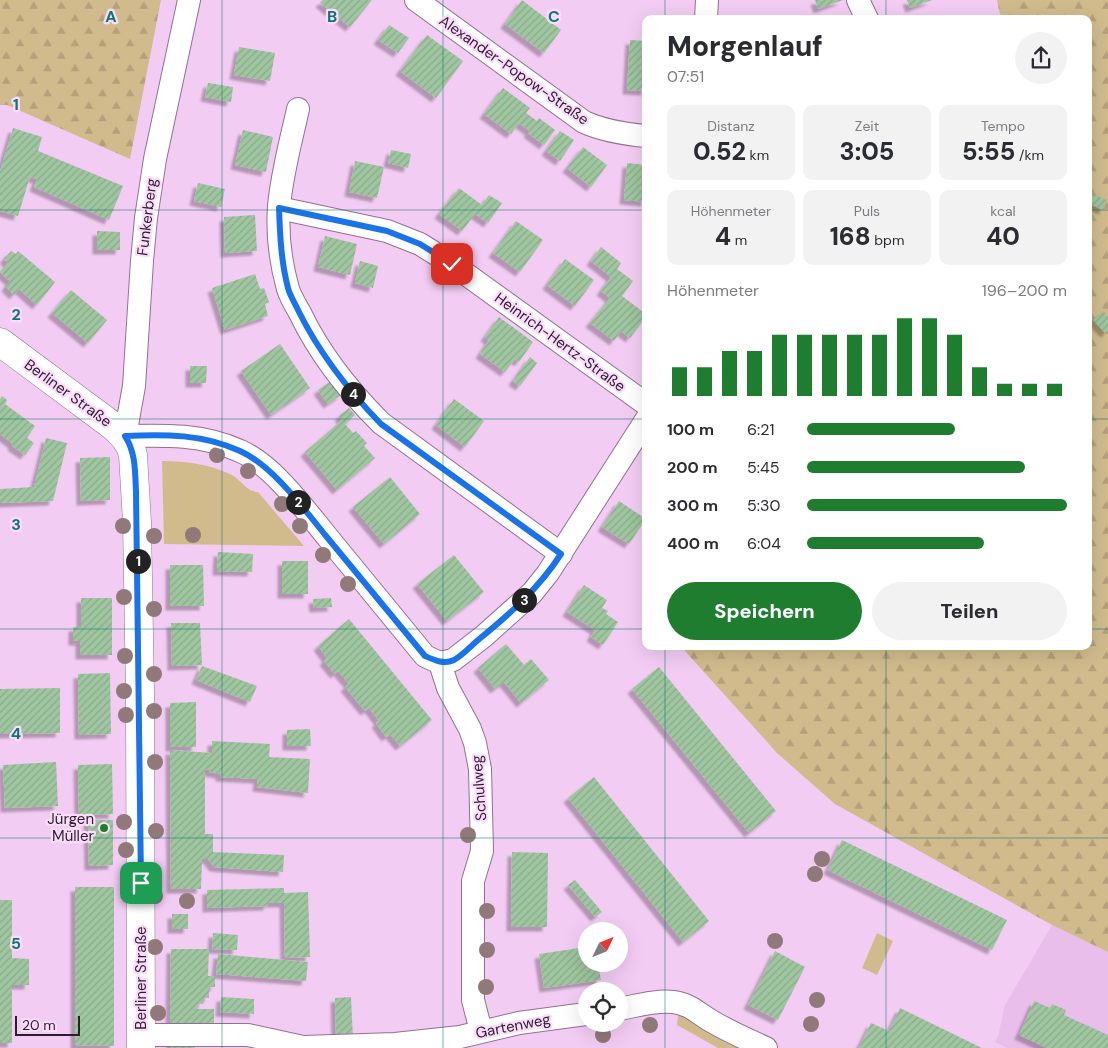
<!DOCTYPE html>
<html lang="de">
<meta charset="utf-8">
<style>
body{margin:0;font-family:"DM Sans",sans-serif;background:#f2f2f3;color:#2b2b33;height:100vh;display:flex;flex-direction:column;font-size:19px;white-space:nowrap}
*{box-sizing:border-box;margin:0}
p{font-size:16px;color:#7c7c81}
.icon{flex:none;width:28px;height:28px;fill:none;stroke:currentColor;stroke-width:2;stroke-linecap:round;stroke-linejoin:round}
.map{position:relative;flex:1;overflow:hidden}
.sheet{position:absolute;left:642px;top:15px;width:450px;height:635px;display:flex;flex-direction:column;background:#fff;border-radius:10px;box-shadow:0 5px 20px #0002}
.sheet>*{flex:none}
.needle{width:32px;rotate:47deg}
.buttons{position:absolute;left:578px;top:922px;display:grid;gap:10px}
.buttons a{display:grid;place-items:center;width:50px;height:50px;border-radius:50%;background:#fff;box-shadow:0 5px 20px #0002;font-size:25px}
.scale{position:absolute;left:15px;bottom:12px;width:65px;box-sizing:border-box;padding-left:5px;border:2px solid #2c1e2d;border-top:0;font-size:14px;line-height:18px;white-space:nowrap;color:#2c1e2d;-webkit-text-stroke:4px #fbdcfc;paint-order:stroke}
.pin{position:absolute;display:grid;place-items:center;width:42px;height:42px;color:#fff;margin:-21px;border-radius:10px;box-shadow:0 2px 8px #0006}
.km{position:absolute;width:25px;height:25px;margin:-12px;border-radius:50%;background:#222;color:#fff;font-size:14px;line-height:25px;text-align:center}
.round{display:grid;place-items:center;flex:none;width:52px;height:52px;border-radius:26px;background:#f2f2f3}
.head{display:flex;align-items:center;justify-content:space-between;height:85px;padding:0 25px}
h1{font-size:28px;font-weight:800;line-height:38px}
.stats{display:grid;grid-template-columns:repeat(3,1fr);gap:8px;height:85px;padding:5px 25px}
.stats div{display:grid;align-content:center;border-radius:10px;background:#f2f2f3;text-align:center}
.stats b{font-size:25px;font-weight:800}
.stats small{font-size:14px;font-weight:400}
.stats p{font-size:14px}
.chart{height:140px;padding:10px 25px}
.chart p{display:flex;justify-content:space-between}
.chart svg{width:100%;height:90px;margin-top:5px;stroke:#1e7d2e;stroke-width:6}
.button{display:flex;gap:10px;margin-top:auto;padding:10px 25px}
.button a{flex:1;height:58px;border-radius:30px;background:#1e7d2e;color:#fff;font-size:20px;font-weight:800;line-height:58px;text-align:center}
.button a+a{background:#f2f2f3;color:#2b2b33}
ul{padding:0 25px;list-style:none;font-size:16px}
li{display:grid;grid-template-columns:80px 60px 1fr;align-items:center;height:38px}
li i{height:12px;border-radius:6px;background:#1e7d2e}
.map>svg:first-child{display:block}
</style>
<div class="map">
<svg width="1108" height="1048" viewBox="0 0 1108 1048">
<defs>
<pattern id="forest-firs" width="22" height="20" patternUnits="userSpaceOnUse" patternTransform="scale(1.25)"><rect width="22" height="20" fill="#d1bb8d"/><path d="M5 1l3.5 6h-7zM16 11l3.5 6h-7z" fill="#b4a07a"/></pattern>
<pattern id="building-hatch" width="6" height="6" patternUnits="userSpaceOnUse" patternTransform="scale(1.25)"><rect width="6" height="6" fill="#9fc6a0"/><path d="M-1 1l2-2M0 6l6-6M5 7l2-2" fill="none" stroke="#89aa8a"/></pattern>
<filter id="shadow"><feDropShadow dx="-4.5" dy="4.5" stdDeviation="1" flood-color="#0004"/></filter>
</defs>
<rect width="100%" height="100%" fill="#f3ccf3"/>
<!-- built -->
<polygon fill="#e9beea" points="1052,925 1108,952 1108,1048 1007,1048 995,1042 998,1036 1005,1005"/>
<!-- green -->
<g fill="#d1bb8d">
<path d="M162,461C187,461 209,464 232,475C241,480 247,492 258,492L304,546L164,544Z"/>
<polygon points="877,933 893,941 877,975 862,968"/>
<polygon points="678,1015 693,1021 745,1048 718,1048 677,1025"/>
</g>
<!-- forest -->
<g fill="url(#forest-firs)">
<polygon points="0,0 161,0 130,159 7,105 0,105"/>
<polygon points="997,0 1108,0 1108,952 1052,925 835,804 777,753 685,651 683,646 1089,646 1089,19 1001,19"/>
</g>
<!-- building -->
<g fill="url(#building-hatch)" filter="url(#shadow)">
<polygon points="323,0 372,0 350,27 320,3"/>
<polygon points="522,0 561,30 544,53 505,24"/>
<polygon points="815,0 843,0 818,9"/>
<polygon points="907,0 932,0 910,8"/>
<polygon points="389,25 409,38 398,53 378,40"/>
<polygon points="427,35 463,61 436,98 400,71"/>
<polygon points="630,40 646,41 646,91 627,90"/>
<polygon points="239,47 275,53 270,81 234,75"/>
<polygon points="208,83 233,87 231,102 205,97"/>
<polygon points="503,88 530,108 526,113 537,121 539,118 555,130 544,145 528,133 530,131 519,123 511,134 484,114"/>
<polygon points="13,128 42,137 38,151 123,186 109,220 34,187 37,179 30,177 18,216 0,211 0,172"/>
<polygon points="243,130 273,137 266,172 235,165"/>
<polygon points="560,131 574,140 560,161 546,151"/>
<polygon points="583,147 607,165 591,187 567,168"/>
<polygon points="391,150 411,154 408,168 388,163"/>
<polygon points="355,161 384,167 377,198 349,192"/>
<polygon points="627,163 646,165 646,202 624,200"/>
<polygon points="198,183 225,189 221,207 194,201"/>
<polygon points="459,188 482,205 489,195 502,203 488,223 475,214 462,231 439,214"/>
<polygon points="1095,195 1107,200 1103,210 1090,204"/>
<polygon points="255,215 257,251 225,253 224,217"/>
<polygon points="516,221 543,240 520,272 493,253"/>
<polygon points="97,231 120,232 120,250 97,250"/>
<polygon points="325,236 357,244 350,275 318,267"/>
<polygon points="601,247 621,263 617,269 633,281 622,296 646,314 646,317 630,338 621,331 614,341 590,323 610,298 601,291 611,277 591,261"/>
<polygon points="11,251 16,254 18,251 55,282 37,305 19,289 14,295 6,287 10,281 0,272 8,263 4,259"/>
<polygon points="565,259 594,280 575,306 547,285"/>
<polygon points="360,261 378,266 373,288 355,283"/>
<polygon points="255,274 260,289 264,288 269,302 265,304 268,316 225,330 212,288"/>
<polygon points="71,290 107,320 88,343 52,313"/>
<polygon points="1103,311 1108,316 1108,331 1105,333 1093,320"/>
<polygon points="499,317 533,342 519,362 515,359 505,372 480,354 489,340 485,337"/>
<polygon points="280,344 310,388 271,415 241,371"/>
<polygon points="530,357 537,363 520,386 513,381"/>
<polygon points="190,366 207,366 206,383 190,383"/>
<polygon points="331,381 341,395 328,404 318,390"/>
<polygon points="2,396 7,400 5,404 35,426 27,438 34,443 25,455 12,446 13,444 0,434 0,399"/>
<polygon points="454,399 484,421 465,447 436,425"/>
<polygon points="349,408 355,415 345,424 353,433 356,431 367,443 364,446 375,458 337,490 305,452 342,420 339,416"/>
<polygon points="46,438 67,443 53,501 0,503 0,489 34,487"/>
<polygon points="110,457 110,500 81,501 80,458"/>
<polygon points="390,477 420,514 384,544 353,507"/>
<polygon points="619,501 646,519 629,544 602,527"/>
<polygon points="218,552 253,554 252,572 217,571"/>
<polygon points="454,555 484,592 447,621 417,584"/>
<rect x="282" y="561" width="26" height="33"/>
<polygon points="170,565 203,565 204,606 170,606"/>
<polygon points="584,585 607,600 602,608 608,611 606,614 618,622 603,645 591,637 595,630 567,612"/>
<polygon points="81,598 112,598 112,655 80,655 80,641 73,641 73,627 81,627"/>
<polygon points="331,598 332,607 314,608 313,599"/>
<polygon points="349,619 432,720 400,746 390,734 386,737 376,723 379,721 369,708 365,711 345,687 349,684 338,671 335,674 324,661 327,658 318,646"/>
<polygon points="171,623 200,623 202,665 172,666"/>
<polygon points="506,644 524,665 531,659 549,680 521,703 504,682 495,689 478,668"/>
<polygon points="202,666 257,686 250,702 196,680"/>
<polygon points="659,667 776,811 749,833 632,689"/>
<polygon points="110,673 111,734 79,735 78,674"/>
<polygon points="60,688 60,733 0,734 0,689"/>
<polygon points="196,702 196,747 170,747 170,703"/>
<polygon points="310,729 311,746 287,746 287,730"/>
<polygon points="212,741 270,744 269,757 310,759 308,793 257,787 258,779 220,777 220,774 209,772 209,770 205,769 205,834 213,834 213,852 284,855 283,872 214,867 208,859 202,859 201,889 171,889 170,750 212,753"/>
<polygon points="56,762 58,806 5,808 3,765"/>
<polygon points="112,764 113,814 79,815 78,765"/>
<polygon points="594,777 709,921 683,942 568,798"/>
<polygon points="88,820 113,820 113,865 89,866"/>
<polygon points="842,840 1007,920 992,950 828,870"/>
<polygon points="512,852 548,853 547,927 511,927"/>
<polygon points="575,880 602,912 595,917 568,885"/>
<polygon points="75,887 114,887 114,1046 75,1045"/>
<polygon points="284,888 284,893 308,892 310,957 285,958 284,903 268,903 268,906 207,908 207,890"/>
<polygon points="0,900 12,900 12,958 29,959 29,985 12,985 12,1043 0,1043"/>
<rect x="172" y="914" width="16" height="15"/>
<polygon points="213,933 238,935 237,950 212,949"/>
<polygon points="586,947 586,964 598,964 601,980 544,988 539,954"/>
<polygon points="171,949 209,949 208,976 215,976 215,987 209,987 209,998 203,998 203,1004 198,1004 197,1009 214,1009 214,1029 170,1029"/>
<polygon points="775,951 805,967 778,1020 748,1005"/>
<polygon points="218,954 308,962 306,981 216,974"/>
<polygon points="221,997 254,999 254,1014 220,1012"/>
<polygon points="351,997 353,1039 336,1039 335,998"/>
<polygon points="1034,1001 1050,1008 1052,1004 1066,1010 1064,1015 1108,1035 1108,1048 1047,1048 1019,1035"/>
<polygon points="900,1008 982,1048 859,1048 871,1023 889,1031"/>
<polygon points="171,1039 195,1040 195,1048 171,1048"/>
</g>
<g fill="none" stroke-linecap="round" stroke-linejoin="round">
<!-- street casing -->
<g stroke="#927093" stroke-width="24">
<g id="street">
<path d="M189,0L155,159L146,218L142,261L134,386L125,436C165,435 203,434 240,451C273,465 306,511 329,539C361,578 393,617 425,656L440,663"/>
<path d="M416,0L584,122C604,131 624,134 646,136"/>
<polyline points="858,0 867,19"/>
<polyline points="706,19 707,0"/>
<path d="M298,109C291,141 282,173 279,206C277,233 281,264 288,289C291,298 296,306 300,313C320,355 349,391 381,423L561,554"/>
<polyline points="279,208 387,231 420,244 452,264 646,404"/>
<polyline points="440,663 448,688 470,729 475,743 480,769 482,851 473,881 473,1000 481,1031"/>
<polyline points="440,663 453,660 484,636 532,593 548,573 646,420"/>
<path d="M619,1009C636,1006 655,1000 673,1002C691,1004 698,1014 713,1022C730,1032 748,1040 766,1048"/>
<polyline points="141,1035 248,1035 303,1047 395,1044 460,1037 519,1023 586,1014"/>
</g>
</g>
<!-- secondary casing -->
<g stroke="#927093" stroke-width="29">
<path id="secondary" d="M0,342L113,426C123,435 130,442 133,455L137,522L140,693L141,1048"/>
</g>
<!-- street -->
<use href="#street" stroke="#fff" stroke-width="22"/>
<!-- secondary -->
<use href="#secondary" stroke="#fff" stroke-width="28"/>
</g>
<!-- trees -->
<g fill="#917879">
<circle cx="217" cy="455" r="8"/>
<circle cx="248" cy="471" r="8"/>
<circle cx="282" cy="504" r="8"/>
<circle cx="123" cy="526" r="8"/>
<circle cx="300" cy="526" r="8"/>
<circle cx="193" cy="535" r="8"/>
<circle cx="154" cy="536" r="8"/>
<circle cx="323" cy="555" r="8"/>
<circle cx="348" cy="584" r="8"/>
<circle cx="124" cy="597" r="8"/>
<circle cx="154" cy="609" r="8"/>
<circle cx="125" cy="656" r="8"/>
<circle cx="154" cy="674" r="8"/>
<circle cx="124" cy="691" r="8"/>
<circle cx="154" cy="711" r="8"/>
<circle cx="126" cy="715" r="8"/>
<circle cx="155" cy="762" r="8"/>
<circle cx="124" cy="822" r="8"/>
<circle cx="156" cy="831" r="8"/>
<circle cx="468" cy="835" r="8"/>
<circle cx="126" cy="850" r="8"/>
<circle cx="822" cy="859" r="8"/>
<circle cx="815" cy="874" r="8"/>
<circle cx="155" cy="896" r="8"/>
<circle cx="187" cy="901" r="8"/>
<circle cx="487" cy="911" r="8"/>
<circle cx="775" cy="941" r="8"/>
<circle cx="155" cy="947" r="8"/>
<circle cx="487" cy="950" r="8"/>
<circle cx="486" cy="987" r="8"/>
<circle cx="817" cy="1000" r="8"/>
<circle cx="158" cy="1013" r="8"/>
<circle cx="811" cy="1024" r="8"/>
<circle cx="650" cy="1025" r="8"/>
<circle cx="603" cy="1035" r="8"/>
</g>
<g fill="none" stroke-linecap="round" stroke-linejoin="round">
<!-- route casing -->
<g stroke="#fff" stroke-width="10">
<path id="route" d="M141,883L136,492C135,472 136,453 125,436C165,434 203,434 240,451C272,465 304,509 326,536C359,576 392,616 425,656C434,660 444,665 454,660C463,655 471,646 478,640C510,614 539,588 561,554L381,424C348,390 320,354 299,312C296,305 290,296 288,288C281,261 280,235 279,208L387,231L420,244L452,264"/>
</g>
<!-- route -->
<use href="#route" stroke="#1a73e8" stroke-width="6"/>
</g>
<!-- grid -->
<path fill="none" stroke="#0f766e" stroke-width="1" stroke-opacity="0.55" d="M222,0V1048M443,0V1048M665,0V19M886,0V19M0,210H646M1089,210H1108M0,419H646M1089,419H1108M0,629H646M1089,629H1108M665,646V1048M886,646V1048M0,838H1108"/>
<!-- markers -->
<circle fill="#1e7d2e" stroke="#fbdcfc" stroke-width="2" cx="104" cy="828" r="5"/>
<g text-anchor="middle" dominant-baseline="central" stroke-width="4.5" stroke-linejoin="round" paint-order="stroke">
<!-- street labels -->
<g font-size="15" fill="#2c1e2d" stroke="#fbdcfc">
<text transform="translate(514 70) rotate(35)">Alexander-Popow-Straße</text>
<text transform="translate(147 217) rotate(-83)">Funkerberg</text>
<text transform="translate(560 342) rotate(36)">Heinrich-Hertz-Straße</text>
<text transform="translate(68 393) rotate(36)">Berliner Straße</text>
<text transform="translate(479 788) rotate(-94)">Schulweg</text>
<text transform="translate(141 978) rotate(-90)">Berliner Straße</text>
<text transform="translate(513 1026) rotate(-11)">Gartenweg</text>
</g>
<!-- poi labels -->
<g font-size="15" fill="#2c1e2d" stroke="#fbdcfc" text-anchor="end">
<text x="94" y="819">Jürgen<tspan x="94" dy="17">Müller</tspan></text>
</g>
</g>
<g font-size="16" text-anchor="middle" font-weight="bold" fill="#0f766e" stroke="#fbdcfc" stroke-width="4.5" stroke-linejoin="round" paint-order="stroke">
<text x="111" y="22">A</text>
<text x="332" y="22">B</text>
<text x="554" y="22">C</text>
<text x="16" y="110">1</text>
<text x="16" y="320">2</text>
<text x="16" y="530">3</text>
<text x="16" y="739">4</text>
<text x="16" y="949">5</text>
</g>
</svg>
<div class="buttons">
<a><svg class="needle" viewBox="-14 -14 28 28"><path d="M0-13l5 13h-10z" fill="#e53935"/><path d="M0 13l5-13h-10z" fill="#7c7c81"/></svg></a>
<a><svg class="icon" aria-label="locate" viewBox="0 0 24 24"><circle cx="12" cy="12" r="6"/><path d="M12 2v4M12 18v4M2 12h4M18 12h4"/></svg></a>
</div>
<div class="scale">20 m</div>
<div class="pin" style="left:141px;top:883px;background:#1e9e55"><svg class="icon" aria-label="arrive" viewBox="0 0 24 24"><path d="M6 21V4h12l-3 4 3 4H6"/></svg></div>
<div class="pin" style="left:452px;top:264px;background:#d93025"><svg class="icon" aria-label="check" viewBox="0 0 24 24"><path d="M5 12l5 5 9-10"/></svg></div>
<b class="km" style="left:138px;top:561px">1</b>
<b class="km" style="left:298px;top:502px">2</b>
<b class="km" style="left:524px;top:600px">3</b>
<b class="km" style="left:353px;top:394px">4</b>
<section class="sheet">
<div class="head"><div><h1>Morgenlauf</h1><p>07:51</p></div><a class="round"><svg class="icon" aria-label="share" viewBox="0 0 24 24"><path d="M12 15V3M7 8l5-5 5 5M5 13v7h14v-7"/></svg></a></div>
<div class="stats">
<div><p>Distanz</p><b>0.52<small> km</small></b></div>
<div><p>Zeit</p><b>3:05</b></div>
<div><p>Tempo</p><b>5:55<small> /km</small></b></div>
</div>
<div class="stats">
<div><p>Höhenmeter</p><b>4<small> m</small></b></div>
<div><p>Puls</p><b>168<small> bpm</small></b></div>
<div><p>kcal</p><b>40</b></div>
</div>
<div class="chart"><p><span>Höhenmeter</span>196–200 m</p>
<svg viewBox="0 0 160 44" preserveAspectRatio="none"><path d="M5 44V30M15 44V30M25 44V22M35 44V22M45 44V14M55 44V14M65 44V14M75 44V14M85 44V14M95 44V6M105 44V6M115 44V14M125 44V30M135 44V38M145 44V38M155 44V38"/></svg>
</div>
<ul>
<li><b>100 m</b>6:21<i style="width:57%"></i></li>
<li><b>200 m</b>5:45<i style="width:84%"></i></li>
<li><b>300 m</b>5:30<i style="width:100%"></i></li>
<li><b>400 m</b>6:04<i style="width:68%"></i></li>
</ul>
<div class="button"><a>Speichern</a><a>Teilen</a></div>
</section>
</div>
